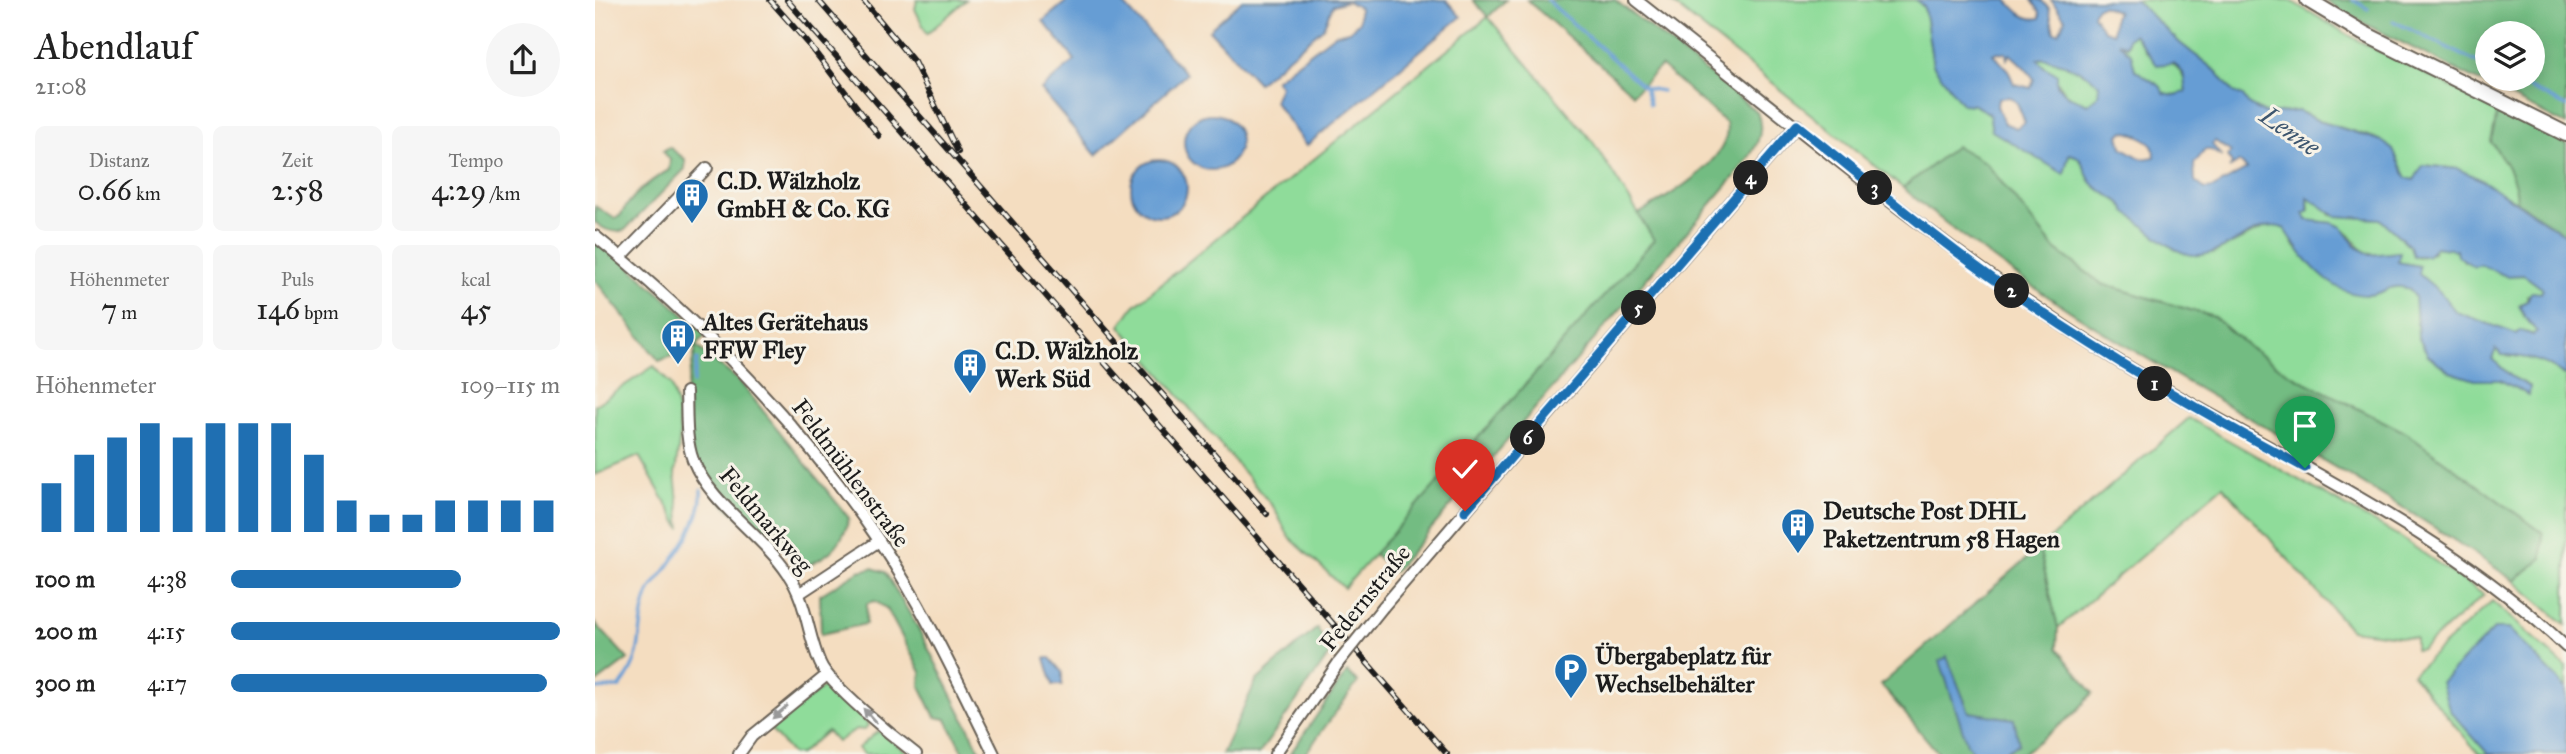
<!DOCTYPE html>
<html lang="de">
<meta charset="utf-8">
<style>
body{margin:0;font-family:"IM FELL Great Primer",serif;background:#f6f6f6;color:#222;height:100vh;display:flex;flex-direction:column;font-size:26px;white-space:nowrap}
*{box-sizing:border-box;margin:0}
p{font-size:23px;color:#767676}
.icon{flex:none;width:38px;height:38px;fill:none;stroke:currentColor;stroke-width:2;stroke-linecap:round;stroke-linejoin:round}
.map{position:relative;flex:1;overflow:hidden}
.details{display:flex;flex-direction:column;background:#fff;width:595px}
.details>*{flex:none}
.controls{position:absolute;left:1880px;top:21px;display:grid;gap:14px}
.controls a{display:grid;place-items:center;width:70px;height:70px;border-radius:50%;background:#fff;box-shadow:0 4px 18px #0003;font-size:35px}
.pin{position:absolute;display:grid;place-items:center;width:60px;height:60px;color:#fff;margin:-72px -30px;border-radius:50% 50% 50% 0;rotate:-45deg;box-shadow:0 0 7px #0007}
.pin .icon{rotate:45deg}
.km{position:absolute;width:35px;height:35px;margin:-18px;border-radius:50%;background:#222;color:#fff;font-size:19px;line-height:35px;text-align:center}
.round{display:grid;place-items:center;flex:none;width:74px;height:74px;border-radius:37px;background:#f6f6f6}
.overview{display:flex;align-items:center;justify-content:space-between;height:119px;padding:0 35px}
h1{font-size:38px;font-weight:600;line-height:52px}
.figures{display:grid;grid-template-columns:repeat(3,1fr);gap:10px;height:119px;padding:7px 35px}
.figures div{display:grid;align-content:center;border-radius:10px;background:#f6f6f6;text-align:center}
.figures b{font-size:30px;font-weight:600}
.figures small{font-size:19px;font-weight:400}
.figures p{font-size:19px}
.chart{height:196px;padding:14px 35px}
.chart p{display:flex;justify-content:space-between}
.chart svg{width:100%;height:126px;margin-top:7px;stroke:#1f6fb2;stroke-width:6}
ul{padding:0 35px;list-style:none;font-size:23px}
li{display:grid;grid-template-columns:112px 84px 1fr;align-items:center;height:52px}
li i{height:18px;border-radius:9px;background:#1f6fb2}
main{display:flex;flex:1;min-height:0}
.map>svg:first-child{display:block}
</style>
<main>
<section class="details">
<div class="overview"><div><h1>Abendlauf</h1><p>21:08</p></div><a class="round"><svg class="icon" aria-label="share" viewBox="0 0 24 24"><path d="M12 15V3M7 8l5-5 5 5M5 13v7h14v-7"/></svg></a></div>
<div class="figures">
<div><p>Distanz</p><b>0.66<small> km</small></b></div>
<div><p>Zeit</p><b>2:58</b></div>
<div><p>Tempo</p><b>4:29<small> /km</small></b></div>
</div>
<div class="figures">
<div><p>Höhenmeter</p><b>7<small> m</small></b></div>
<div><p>Puls</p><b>146<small> bpm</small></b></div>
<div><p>kcal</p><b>45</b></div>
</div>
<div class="chart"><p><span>Höhenmeter</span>109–115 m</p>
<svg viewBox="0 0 160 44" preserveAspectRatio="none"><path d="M5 44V27M15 44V17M25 44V11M35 44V6M45 44V11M55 44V6M65 44V6M75 44V6M85 44V17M95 44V33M105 44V38M115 44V38M125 44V33M135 44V33M145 44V33M155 44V33"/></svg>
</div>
<ul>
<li><b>100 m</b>4:38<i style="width:70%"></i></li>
<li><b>200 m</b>4:15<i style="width:100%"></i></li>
<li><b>300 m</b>4:17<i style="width:96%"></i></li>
</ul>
</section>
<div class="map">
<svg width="1971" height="754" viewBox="0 0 1971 754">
<rect width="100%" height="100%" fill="#f7f3e8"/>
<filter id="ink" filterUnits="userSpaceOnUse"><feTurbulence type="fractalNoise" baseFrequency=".0143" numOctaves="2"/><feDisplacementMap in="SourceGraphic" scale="14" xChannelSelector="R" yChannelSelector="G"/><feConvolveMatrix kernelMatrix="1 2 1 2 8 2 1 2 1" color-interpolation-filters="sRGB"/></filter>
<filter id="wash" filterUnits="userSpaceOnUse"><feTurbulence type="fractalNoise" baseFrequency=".00686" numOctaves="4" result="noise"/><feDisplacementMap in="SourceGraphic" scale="28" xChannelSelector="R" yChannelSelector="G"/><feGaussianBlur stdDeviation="1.57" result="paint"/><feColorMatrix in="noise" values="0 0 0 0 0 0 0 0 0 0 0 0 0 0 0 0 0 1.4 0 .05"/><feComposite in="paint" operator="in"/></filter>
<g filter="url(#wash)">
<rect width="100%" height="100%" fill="#f4ddc0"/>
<!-- green -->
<g fill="#8fdc9a" stroke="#567c5b" stroke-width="2">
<polygon points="322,0 371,0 332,34 320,9"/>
<path d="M1073,0H1321L1329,7L1338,65L1379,105L1394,113L1469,173L1474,154C1491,157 1489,176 1500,185C1534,213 1580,232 1618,253L1671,227L1683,225L1690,229L1701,248L1774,295L1801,285L1815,289L1880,380H1905L1933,394L1935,386L1917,377L1897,359L1901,348L1907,355C1930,356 1953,361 1971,377V625L1919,581L1946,558L1948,533L1808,431L1696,375L1655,348L1619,317L1507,284L1460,249L1391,163L1361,147L1308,188Z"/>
<path d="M1540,0H1694L1766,42L1903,110L1896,142C1910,161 1922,178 1922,202L1863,169L1829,165L1819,180L1812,178L1799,155L1780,138L1724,121L1704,111L1672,114L1653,105L1648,96L1638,92L1622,72L1585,43Z"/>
<polygon points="893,17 998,142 1060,240 749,588 694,537 679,508 525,326 539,306"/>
<path d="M1539,34L1548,43L1550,51C1572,60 1591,65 1591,92L1580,95L1569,93L1565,86L1540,70L1536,54L1524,46L1523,41L1533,44V38Z"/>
<path d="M1442,59C1455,56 1498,75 1505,85L1503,96L1494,104C1474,101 1468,91 1459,76C1455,69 1446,66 1442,59Z"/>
<path d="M1713,197L1731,208L1736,215L1785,219L1815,246L1818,256L1823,258L1838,252L1840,247L1861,250L1869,261L1904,270L1911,276L1929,275L1948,289L1946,293L1932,295V301L1924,305L1929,316L1943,332L1938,335L1926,330L1921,334L1861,312L1824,274V266L1802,262L1795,254C1758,260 1763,232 1740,224C1730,220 1722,224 1712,220L1709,213L1714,210Z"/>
<polygon points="59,366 76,385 82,406 85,436 80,474 86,529 44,456 0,475 0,405"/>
<polygon points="1594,418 1802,535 1889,595 1827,649 1820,650 1820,638 1756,630 1628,486 1463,628 1444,548"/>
<polygon points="1897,601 1971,667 1971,754 1884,754 1817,674"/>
<polygon points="230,686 245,692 273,725 269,730 261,729 242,742 232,731 205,754 197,754 175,729"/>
<polygon points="283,731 315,754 269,754 263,748"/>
</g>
<!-- forest -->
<g fill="#73bc82" stroke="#486c4f" stroke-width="2" fill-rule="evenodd">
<polygon points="878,0 911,0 893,17"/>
<path d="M932,0H1020L1162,112C1173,137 1155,156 1140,176L799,572L779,554L1059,240L1043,214C1070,199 1140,159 1131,123L1066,66L1038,94Z"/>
<path d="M1729,0H1971V125L1778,28ZM1892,33H1937V79H1892Z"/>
<path d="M1903,110L1971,144V235L1922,202C1922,178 1910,161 1896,142Z"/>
<path d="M1361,146L1391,163L1460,249L1507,284L1619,317L1655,348L1696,375L1808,431L1948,533L1947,558L1919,581C1721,440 1493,348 1308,188Z"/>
<path d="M74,147L90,159V169L30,230C18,234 9,230 0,222V206L19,218L25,216C36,196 54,181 74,170L75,160L68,151Z"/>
<path d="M0,236L111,334L101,346L145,382L254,518C247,549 229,559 202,570L196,562L203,556L180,526L165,537L127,502L98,460L91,392L101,347L64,361L0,280Z"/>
<polygon points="1444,548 1463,628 1462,648 1498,693 1478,715 1427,754 1344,754 1286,685"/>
<polygon points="277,568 290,572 322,626 387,754 369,754 351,719 340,717 325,686 326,672 292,609 280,601 272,603 271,624 226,634 225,595 264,571"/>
<polygon points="0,623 33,659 0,684"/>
<polygon points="722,628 736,652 664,754 627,754 661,681"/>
<polygon points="752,672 763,682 710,754 695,754"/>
</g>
<!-- water -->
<g fill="#669dd4" stroke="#415c78" stroke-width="2" fill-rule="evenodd">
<polygon points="473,0 525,0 591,74 501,155 446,90 480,60 448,21"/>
<polygon points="647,0 851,0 866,17 711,146 679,101 685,86 680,80 740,34 754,31 764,22 764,8 752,1 738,5 728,28 663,83 614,30"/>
<path d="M1321,0H1412C1421,10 1430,21 1445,18V12L1437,0H1446L1454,8L1459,32L1464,33L1470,19L1456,0H1540L1585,43L1622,72L1638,92L1648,96L1654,105L1672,114L1703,111L1724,121L1787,141L1798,150L1812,178L1819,180L1828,165L1863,169L1885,179L1971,235V376C1953,361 1930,356 1907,355L1901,349L1897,359L1917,377L1935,387L1934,395L1905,380H1880L1855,372L1833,355L1823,337L1820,297L1815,289C1794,282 1791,294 1773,295C1735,296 1707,257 1690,229C1661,214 1624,267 1589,253C1571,247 1547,223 1531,212C1525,196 1508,196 1497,183C1488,173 1491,156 1474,154L1469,174L1397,131L1394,113L1379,105L1367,104L1338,65L1329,7ZM1507,5L1523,12L1519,17L1518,33L1509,30L1498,15L1500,9ZM1539,34L1562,65L1579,63L1588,73L1591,92L1580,95L1569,93L1565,86L1540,70L1536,54L1523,42L1532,46L1533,38ZM1403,52L1411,53L1412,59L1415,54C1422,60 1433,70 1439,79L1436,88L1419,84L1413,70L1398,54ZM1443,59C1455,56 1498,75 1504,85L1503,96L1493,104L1473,96L1462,85V74L1448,66ZM1415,97L1422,103L1430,122L1421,128L1409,123L1402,106L1403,98ZM1529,131C1541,134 1560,139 1560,157L1547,159L1527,147L1524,135ZM1620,141L1636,152L1633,156L1637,164L1634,168L1644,162L1652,169L1618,188L1610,189L1600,181L1599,164L1610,150H1616L1627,157L1617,144ZM1713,197L1740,216L1785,219L1815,246L1818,256H1832L1840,247L1861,250L1862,255L1879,267L1886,265L1911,276L1929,275L1948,289L1946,293L1936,292L1932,301L1924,305L1929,316L1942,332L1938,335L1925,330L1921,334L1861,312L1845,292L1824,274V266L1803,262L1805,252L1775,255L1760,245L1747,227L1738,223L1712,220L1709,213L1713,212Z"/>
<circle cx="617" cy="142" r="28"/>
<circle cx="564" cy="188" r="28"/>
<polygon points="1899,629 1914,629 1971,688 1971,754 1893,754 1855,711 1846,682"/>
<polygon points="1352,657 1374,712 1419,719 1424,744 1405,754 1379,754 1372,744 1345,661"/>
<polygon points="450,658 455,658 467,672 467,685 458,685"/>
</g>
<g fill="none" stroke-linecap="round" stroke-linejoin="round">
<!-- stream -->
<g stroke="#669dd4" stroke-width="3.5">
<polyline points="952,0 1050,88 1067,91"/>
<polyline points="1758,0 1773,9"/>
<polyline points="1798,21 1892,67"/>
<polyline points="1916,79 1971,106"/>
<polyline points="1050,88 1055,104"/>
<polyline points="98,383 102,360"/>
<path d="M0,689L25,687C52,653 40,630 53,595C55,587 63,579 68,573C85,550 108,519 106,490"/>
</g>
</g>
</g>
<g filter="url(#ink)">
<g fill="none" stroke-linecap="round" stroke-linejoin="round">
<!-- minor casing -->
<g stroke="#686055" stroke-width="14">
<g id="minor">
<path d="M1041,0C1192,118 1339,244 1501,347C1657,447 1836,517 1971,647"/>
<path d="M0,236C108,324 205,424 283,539C328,606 363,681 399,754"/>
<polyline points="26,257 112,168"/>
<path d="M91,392C92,414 90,439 98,460C116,505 166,533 193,574C212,602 212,633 225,663C234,685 300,738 321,754"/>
<polyline points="205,593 284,541"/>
<polyline points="788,607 1202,125"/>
<polyline points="144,754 157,736 232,675"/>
<polyline points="680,754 744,662"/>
</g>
</g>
<!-- major casing -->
<g stroke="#686055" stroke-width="18">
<polyline id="major" points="1713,0 1768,33 1971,134"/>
</g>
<!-- minor -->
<use href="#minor" stroke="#fff" stroke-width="10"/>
<!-- major -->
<use href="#major" stroke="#fff" stroke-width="14"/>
<!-- rail casing -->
<g stroke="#1c1c1c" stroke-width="6">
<g id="rail">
<polyline points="175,0 213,43 284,136"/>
<polyline points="192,0 852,754"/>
<polyline points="223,0 672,514"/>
<polyline points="268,0 319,62 363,152"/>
</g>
</g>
<!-- rail -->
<use href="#rail" stroke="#f7f3e8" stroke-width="3.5" stroke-dasharray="10" stroke-linecap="butt"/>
<!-- minor-bridge casing -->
<g stroke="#686055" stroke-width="14" stroke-linecap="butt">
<polyline id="minor-bridge" points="744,662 788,607"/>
</g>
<!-- minor-bridge -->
<use href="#minor-bridge" stroke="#fff" stroke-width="10"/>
</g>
<!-- one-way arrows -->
<defs><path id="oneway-solid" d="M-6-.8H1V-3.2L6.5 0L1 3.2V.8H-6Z" transform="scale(1.75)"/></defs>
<g fill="#999">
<use href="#oneway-solid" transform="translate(185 712) rotate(139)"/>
<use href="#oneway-solid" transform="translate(275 716) rotate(-132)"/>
</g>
</g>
<g fill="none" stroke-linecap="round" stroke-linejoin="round" filter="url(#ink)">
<!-- route casing -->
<g stroke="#fff" stroke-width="14">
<path id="route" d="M870,511L1202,125C1280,187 1356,252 1439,307C1526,366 1617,418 1710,468"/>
</g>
<!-- route -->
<use href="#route" stroke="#1f6fb2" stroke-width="9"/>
</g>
<!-- icons -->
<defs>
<g id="building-pin" transform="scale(1.75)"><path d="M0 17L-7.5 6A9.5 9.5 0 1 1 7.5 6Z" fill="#1f6fb2" stroke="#f7f3e8"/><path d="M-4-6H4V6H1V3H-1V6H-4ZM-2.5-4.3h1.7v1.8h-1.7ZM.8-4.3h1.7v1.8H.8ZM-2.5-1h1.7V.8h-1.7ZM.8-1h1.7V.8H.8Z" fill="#fff"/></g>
<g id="parking-pin" transform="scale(1.75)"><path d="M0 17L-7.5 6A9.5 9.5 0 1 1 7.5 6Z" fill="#1f6fb2" stroke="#f7f3e8"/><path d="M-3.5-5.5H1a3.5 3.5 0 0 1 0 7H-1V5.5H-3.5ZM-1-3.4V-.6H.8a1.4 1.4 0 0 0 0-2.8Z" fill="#fff"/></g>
</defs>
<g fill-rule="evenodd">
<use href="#building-pin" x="97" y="195"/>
<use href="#building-pin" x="83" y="336"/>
<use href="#building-pin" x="375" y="365"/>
<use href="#building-pin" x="1203" y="525"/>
<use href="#parking-pin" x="976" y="670"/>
</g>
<g text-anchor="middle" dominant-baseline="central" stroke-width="6" stroke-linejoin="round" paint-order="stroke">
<!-- poi labels -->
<g font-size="24" font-weight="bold" fill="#1c1c1c" stroke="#f7f3e8" text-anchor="start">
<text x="122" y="181">C.D. Wälzholz<tspan x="122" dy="28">GmbH &amp; Co. KG</tspan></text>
<text x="108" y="322">Altes Gerätehaus<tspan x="108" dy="28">FFW Fley</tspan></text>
<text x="400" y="351">C.D. Wälzholz<tspan x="400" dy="28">Werk Süd</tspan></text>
<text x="1228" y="511">Deutsche Post DHL<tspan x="1228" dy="28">Paketzentrum 58 Hagen</tspan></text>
<text x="1000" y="656">Übergabeplatz für<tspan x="1000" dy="28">Wechselbehälter</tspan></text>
</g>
<!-- street labels -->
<g font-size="24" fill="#1c1c1c" stroke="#f7f3e8">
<text transform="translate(256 473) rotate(53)">Feldmühlenstraße</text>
<text transform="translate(171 520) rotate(50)">Feldmarkweg</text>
<text transform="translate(770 598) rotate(-51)">Federnstraße</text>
</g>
<!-- water labels -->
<g font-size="26" font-style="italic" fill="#3d566f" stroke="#f7f3e8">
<text transform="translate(1695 131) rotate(35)">Lenne</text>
</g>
</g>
</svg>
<div class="controls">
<a><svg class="icon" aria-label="layers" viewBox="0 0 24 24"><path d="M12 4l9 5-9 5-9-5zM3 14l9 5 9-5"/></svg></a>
</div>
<div class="pin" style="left:1710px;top:468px;background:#1e9e55"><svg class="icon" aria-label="arrive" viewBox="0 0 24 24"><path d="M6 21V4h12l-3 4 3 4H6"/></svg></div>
<div class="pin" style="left:870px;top:511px;background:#d93025"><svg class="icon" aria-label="check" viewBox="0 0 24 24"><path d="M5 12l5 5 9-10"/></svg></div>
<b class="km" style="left:1560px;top:384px">1</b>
<b class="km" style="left:1417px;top:291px">2</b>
<b class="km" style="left:1280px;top:188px">3</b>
<b class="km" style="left:1156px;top:178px">4</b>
<b class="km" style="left:1044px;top:308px">5</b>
<b class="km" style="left:933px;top:438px">6</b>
</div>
</main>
